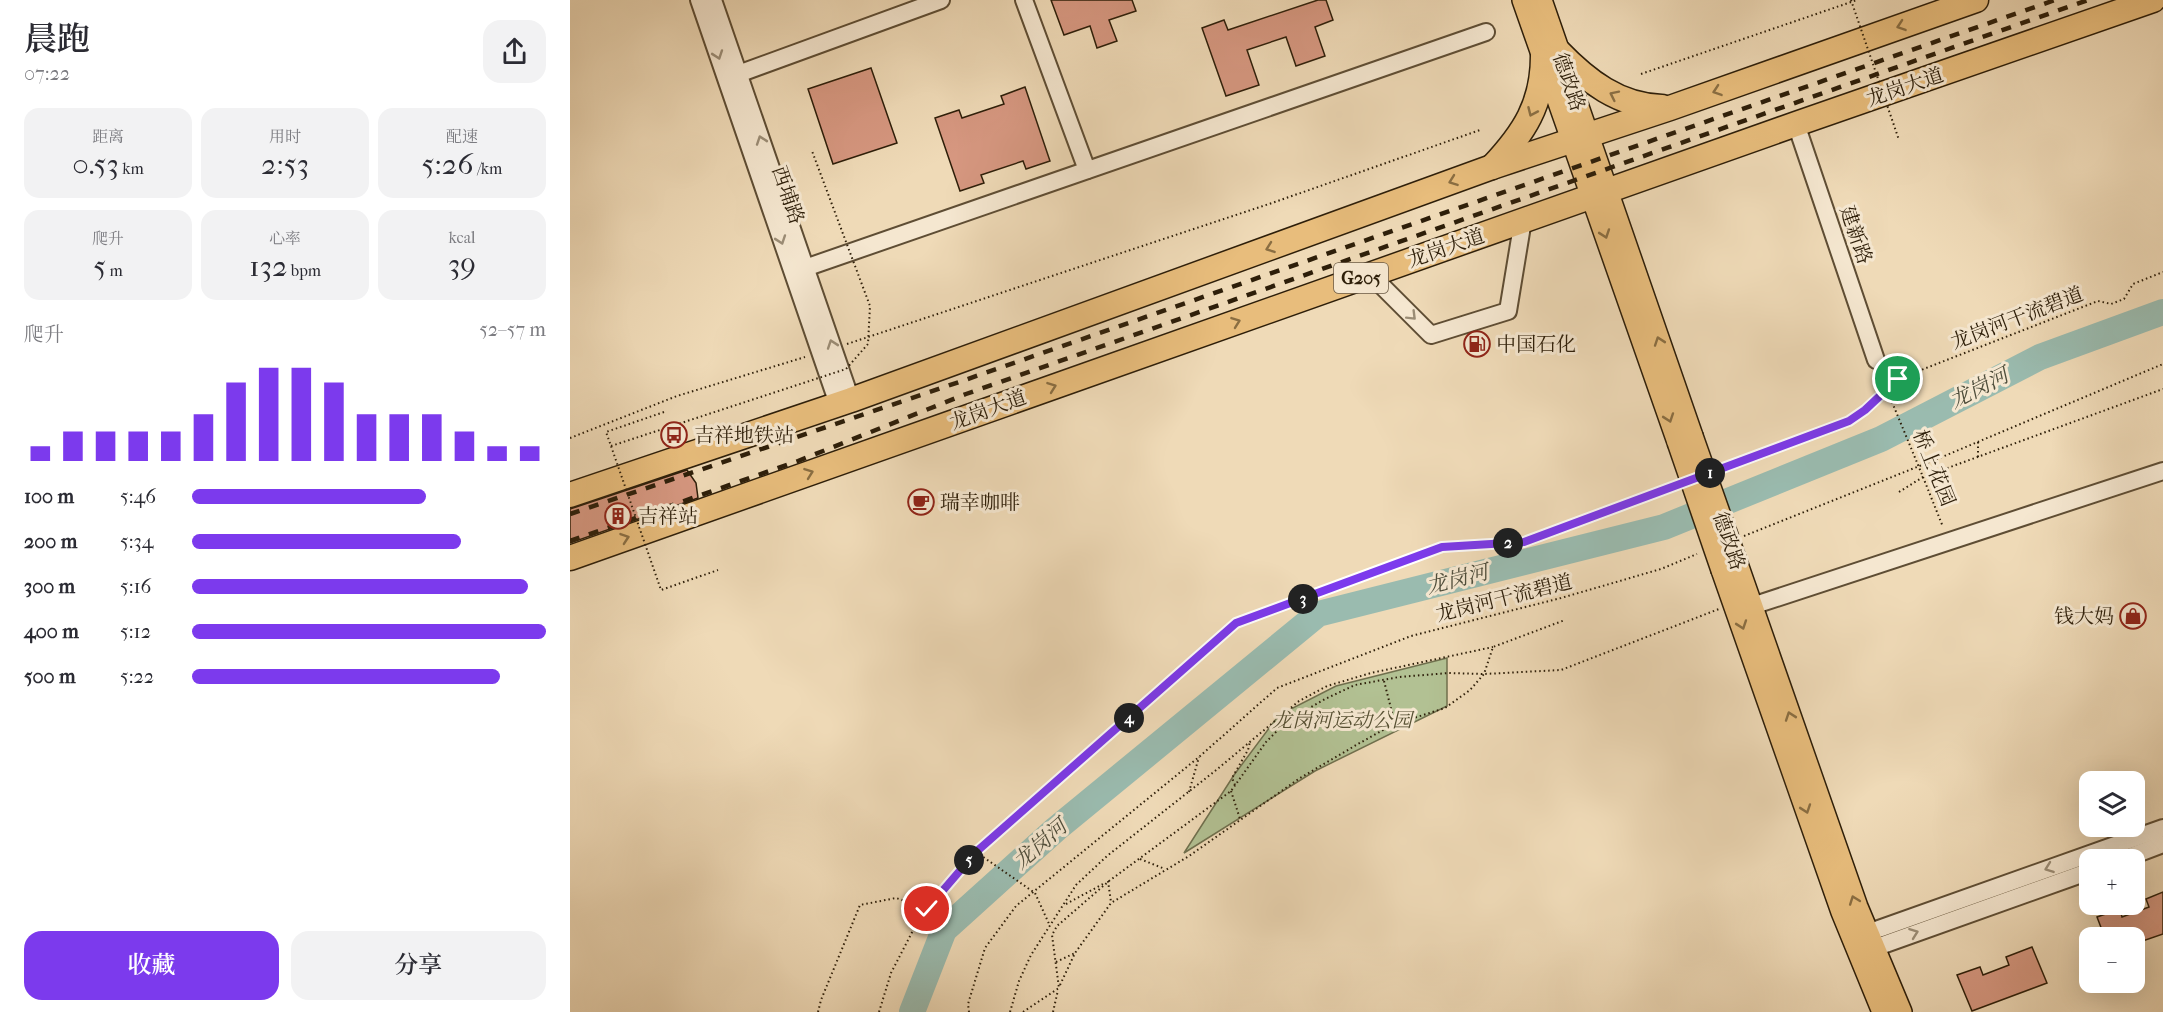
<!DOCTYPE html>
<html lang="zh">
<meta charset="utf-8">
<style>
body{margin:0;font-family:"IM FELL French Canon","Noto Serif SC",serif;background:#f2f2f3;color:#2b2b33;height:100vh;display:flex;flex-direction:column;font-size:22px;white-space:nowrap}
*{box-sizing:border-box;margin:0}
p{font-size:20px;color:#7c7c81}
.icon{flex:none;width:33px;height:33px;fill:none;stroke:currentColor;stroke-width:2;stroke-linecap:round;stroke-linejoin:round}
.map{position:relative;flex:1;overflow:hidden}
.sheet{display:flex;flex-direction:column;background:#fff;width:570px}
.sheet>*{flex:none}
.controls{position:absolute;left:1509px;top:771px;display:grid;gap:12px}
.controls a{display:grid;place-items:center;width:66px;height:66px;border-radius:12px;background:#fff;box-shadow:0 6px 24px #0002;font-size:30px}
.pin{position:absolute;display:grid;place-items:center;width:51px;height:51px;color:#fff;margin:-26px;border:3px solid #fff;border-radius:50%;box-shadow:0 2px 6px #0007}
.km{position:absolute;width:30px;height:30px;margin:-15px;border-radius:50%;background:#222;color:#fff;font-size:16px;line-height:30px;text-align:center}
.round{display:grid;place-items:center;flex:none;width:63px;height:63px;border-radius:18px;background:#f2f2f3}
.summary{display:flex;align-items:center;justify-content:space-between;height:102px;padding:0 24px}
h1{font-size:33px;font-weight:600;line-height:45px}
.figures{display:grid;grid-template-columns:repeat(3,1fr);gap:9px;height:102px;padding:6px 24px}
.figures div{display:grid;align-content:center;border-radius:15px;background:#f2f2f3;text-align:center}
.figures b{font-size:30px;font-weight:600}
.figures small{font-size:16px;font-weight:400}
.figures p{font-size:16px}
.chart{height:168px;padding:12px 24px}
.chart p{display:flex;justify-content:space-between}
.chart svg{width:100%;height:108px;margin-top:6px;stroke:#7c3aed;stroke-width:6}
.cta{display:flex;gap:12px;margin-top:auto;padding:12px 24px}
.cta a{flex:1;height:69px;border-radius:18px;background:#7c3aed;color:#fff;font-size:24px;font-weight:600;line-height:69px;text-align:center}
.cta a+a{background:#f2f2f3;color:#2b2b33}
ul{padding:0 24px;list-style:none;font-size:20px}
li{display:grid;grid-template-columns:96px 72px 1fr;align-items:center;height:45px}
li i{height:15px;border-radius:8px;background:#7c3aed}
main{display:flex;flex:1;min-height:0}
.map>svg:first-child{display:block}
</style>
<main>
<section class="sheet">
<div class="summary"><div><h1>晨跑</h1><p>07:22</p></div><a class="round"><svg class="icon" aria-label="share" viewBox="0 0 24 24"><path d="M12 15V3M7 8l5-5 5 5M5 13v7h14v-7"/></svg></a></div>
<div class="figures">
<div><p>距离</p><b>0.53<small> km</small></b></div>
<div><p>用时</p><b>2:53</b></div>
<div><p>配速</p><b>5:26<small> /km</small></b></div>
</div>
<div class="figures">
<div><p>爬升</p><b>5<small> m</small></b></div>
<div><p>心率</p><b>132<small> bpm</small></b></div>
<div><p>kcal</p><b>39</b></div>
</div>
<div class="chart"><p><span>爬升</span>52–57 m</p>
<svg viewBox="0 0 160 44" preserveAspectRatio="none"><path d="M5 44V38M15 44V32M25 44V32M35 44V32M45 44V32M55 44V25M65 44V12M75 44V6M85 44V6M95 44V12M105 44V25M115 44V25M125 44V25M135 44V32M145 44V38M155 44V38"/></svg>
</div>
<ul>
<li><b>100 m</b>5:46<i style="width:66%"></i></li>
<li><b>200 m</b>5:34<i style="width:76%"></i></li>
<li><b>300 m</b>5:16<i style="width:95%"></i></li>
<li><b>400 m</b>5:12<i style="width:100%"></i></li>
<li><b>500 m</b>5:22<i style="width:87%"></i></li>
</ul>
<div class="cta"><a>收藏</a><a>分享</a></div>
</section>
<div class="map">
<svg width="1593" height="1012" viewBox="0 0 1593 1012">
<rect width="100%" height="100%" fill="#efdab7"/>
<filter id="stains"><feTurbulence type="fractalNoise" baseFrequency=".00333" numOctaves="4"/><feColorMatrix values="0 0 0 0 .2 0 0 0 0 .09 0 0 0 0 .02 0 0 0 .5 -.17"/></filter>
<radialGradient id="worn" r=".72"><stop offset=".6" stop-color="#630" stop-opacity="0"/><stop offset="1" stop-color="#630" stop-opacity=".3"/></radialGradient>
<!-- green -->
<polygon fill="#b2c193" stroke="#70704e" stroke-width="1.5" points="877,658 877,706 745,771 614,853 664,775 709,715 766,686"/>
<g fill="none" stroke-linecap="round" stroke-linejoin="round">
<!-- river -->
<polyline stroke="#9abbaf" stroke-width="26" points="342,1012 374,930 486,829 748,614 1094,527 1311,439 1470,357 1593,312"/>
</g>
<!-- building -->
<g fill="#d69780" stroke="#2d1e09" stroke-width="1.5">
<polygon points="481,0 562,0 566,11 539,20 547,41 527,48 520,26 494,35"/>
<polygon points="748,0 756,0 763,20 745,27 755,56 726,66 716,37 677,50 689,85 656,96 632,28 654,20 658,30"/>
<polygon points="301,68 327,143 263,164 238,89"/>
<polygon points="455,87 480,161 456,169 453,161 411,175 414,183 390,191 365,118 389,110 392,118 434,104 431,96"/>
<polygon points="117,470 126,483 128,498 0,543 0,509"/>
<polygon points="1593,892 1593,934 1564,944 1564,938 1535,938 1527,917 1550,909 1552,917 1579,907 1576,899"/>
<polygon points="1462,947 1477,983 1402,1011 1387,975 1410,967 1413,975 1439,965 1436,957"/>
</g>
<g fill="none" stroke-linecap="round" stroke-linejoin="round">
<!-- minor casing -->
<g stroke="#5e4d34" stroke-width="20">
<g id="minor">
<polyline points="129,0 268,404"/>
<polyline points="143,0 281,400"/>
<polyline points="454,0 517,170"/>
<polyline points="160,77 371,0"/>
<polyline points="1226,124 1306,360"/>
<polyline points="235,268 916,32"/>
<polyline points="800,274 861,335 938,311 953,220"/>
<polyline points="1182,606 1593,471"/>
<polyline points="1551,860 1593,844"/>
<polyline points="1289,936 1593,828"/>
<polyline points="1293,952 1520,871"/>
</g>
</g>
<!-- major casing -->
<g stroke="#2d1e09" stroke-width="24">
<g id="major">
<polyline points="953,0 1108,442"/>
<polyline points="971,0 1122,436"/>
<polyline points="1167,564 1287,907 1331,1012"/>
<polyline points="1152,570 1272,912 1313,1012"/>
</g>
</g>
<!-- highway casing -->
<g stroke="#2d1e09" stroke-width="27">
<g id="highway">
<path d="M988,51C1017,81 1049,106 1092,107"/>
<path d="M922,167C954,133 973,104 973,56"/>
<polyline points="0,495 281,400 922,167 1100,108 1406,0"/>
<polyline points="0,558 1226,124 1583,0"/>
</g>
</g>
<!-- path -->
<g stroke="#2d1e09" stroke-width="2" stroke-dasharray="1.5 3" stroke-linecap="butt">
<polyline points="1071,74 1287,0"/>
<polyline points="277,344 702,203 910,130"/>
<polyline points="0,438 107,396 235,357"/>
<polyline points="1408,442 1408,457"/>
<polyline points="1153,468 1279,421 1295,410 1328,379 1528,301 1541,304 1554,299 1563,284 1593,272"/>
<polyline points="1353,477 1373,527"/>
<polyline points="1329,492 1353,477 1593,389"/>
<polyline points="1174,536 1372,457 1593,364"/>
<polyline points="814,681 825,724"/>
<polyline points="665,785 662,778 678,750 680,742"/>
<polyline points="661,791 670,819"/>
<polyline points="619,792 629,757"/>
<polyline points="406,852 465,893 480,926"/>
<polyline points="570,859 595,869"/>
<polyline points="538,881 541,902"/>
<polyline points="496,904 533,884"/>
<polyline points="486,962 505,953"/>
<polyline points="490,985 505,953 541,903 619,856 730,778 788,744 822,725 875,708 900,690 914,674 923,647 995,620"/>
<polyline points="248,1012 251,1000 290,905 326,898 356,908"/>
<polyline points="309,1012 321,973 352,913 406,852 666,623 871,547 953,542 1105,486"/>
<polyline points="399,1012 398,1004 415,948 446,906 629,757 707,688 841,636 991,598 1091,569 1127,554"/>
<polyline points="440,1012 449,981 461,955 506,885 537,856 645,771 729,701 757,686 801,673 923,647"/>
<polyline points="453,1012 489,988 482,935 487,926 539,881 661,791 696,742 717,721 755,699 785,685 829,677 879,673 914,674 991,670 1149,609"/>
<polyline points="483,1012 488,990"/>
</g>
<!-- minor -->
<use href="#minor" stroke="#f5e7d0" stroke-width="16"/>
<!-- major -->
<use href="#major" stroke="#e8bd7c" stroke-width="21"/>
<!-- highway -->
<use href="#highway" stroke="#e8bd7c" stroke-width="24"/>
<!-- rail -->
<g stroke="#2d1e09" stroke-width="4.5" stroke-dasharray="10 10" stroke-linecap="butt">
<polyline points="0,514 392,381 1485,0"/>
<polyline points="0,541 228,461 396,394 1518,0"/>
</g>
<!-- major-bridge casing -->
<g stroke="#2d1e09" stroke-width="24" stroke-linecap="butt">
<g id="major-bridge">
<polyline points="1122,436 1167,564"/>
<polyline points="1108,442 1152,570"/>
</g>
</g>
<!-- path-bridge -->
<g stroke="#2d1e09" stroke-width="2" stroke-dasharray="1.5 3" stroke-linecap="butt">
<polyline points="1281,0 1329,140"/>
<polyline points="1310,373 1353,477"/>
<polyline points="94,412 36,432 41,446 91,590 148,570"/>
<polyline points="41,446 276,369 298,344 300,306 242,151"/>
</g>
<!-- major-bridge -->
<use href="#major-bridge" stroke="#e8bd7c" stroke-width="21"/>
</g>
<!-- one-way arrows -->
<defs><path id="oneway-chevron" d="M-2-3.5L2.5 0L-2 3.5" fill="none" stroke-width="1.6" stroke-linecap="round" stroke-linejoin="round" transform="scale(1.5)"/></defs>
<g stroke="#8a6e42">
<use href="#oneway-chevron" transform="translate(1331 26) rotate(161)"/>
<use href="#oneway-chevron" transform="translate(1147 91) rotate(161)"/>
<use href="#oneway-chevron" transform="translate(1044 95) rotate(-154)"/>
<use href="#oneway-chevron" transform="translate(962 112) rotate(114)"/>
<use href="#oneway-chevron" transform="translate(883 181) rotate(160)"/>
<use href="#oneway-chevron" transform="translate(1035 234) rotate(71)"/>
<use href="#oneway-chevron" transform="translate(700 248) rotate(160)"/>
<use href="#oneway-chevron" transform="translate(666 322) rotate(-20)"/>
<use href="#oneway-chevron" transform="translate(1089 341) rotate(-109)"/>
<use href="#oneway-chevron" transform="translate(482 387) rotate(-20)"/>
<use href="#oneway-chevron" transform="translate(1099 418) rotate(71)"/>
<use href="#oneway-chevron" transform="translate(239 473) rotate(-20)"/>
<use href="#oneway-chevron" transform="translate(55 538) rotate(-19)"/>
<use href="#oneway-chevron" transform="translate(1172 625) rotate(71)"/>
<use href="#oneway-chevron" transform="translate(1220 716) rotate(-109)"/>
<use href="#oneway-chevron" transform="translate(1236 809) rotate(71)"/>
<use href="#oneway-chevron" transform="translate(1284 900) rotate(-110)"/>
</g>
<g stroke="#9b8d76">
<use href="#oneway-chevron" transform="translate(148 55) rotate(71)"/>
<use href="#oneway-chevron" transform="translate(191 140) rotate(-109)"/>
<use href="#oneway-chevron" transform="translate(211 240) rotate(71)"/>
<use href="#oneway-chevron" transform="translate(842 316) rotate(45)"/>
<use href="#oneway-chevron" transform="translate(262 344) rotate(-109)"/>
<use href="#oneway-chevron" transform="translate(1479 868) rotate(160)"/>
<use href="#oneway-chevron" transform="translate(1344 933) rotate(-20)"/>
</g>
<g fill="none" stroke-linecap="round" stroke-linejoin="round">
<!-- route casing -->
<g stroke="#fff" stroke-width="12">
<polyline id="route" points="357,909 406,852 666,623 872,547 954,542 1279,421 1295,410 1328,379"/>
</g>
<!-- route -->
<use href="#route" stroke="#7c3aed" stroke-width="8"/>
</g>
<!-- icons -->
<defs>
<g id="fuel-ring" transform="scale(1.35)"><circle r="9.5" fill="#f5e7d0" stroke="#8f2418" stroke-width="1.5"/><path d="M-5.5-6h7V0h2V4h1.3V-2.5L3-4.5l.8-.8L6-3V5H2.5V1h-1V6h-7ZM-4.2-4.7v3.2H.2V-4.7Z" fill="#8f2418"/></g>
<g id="bus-ring" transform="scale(1.35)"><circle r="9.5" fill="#f5e7d0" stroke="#8f2418" stroke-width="1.5"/><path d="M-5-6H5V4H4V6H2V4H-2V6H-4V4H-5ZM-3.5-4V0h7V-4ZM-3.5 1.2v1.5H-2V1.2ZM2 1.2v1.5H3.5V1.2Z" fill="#8f2418"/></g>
<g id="cafe-ring" transform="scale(1.35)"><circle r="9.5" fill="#f5e7d0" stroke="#8f2418" stroke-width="1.5"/><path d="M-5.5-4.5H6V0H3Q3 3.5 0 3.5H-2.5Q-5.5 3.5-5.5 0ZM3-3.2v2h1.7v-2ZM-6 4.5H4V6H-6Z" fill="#8f2418"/></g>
<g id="building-ring" transform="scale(1.35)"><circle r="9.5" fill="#f5e7d0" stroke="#8f2418" stroke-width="1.5"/><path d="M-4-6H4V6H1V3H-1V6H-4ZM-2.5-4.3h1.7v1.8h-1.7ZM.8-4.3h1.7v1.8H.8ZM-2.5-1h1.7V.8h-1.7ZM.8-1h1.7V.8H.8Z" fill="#8f2418"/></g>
<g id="shop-ring" transform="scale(1.35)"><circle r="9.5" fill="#f5e7d0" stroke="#8f2418" stroke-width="1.5"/><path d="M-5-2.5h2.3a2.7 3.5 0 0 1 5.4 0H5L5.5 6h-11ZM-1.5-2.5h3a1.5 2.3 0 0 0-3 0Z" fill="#8f2418"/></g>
</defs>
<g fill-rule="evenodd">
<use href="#fuel-ring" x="907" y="344"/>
<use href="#bus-ring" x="104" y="435"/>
<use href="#cafe-ring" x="351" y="502"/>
<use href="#building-ring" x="48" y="516"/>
<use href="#shop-ring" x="1563" y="616"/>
</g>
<g text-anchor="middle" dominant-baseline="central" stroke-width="6" stroke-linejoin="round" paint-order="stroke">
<!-- shield labels -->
<rect fill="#f5e7d0" stroke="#695a45" stroke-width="1.5" x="764" y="263" width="54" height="30" rx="4.5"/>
<g font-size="18" font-weight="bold" fill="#2d1e09">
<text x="791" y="278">G205</text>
</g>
<!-- street labels -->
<g font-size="20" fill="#2d1e09" stroke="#f5e7d0">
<text transform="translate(999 82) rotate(71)">德政路</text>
<text transform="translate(1335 87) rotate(-19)">龙岗大道</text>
<text transform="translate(218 195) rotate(71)">西埔路</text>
<text transform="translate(1286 235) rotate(71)">建新路</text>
<text transform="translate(876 248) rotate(-19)">龙岗大道</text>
<text transform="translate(1447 318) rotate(-21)">龙岗河干流碧道</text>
<text transform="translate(418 410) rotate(-20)">龙岗大道</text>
<text transform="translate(1364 468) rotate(68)">桥上花园</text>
<text transform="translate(1159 541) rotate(71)">德政路</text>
<text transform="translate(934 598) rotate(-14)">龙岗河干流碧道</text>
</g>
<!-- poi labels -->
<g font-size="20" fill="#2d1e09" stroke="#f5e7d0" text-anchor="start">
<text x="926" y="344">中国石化</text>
<text x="124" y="435">吉祥地铁站</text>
<text x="370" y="502">瑞幸咖啡</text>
<text x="68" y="516">吉祥站</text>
<text x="1544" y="616" text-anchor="end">钱大妈</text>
</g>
<!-- park labels -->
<g font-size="20" font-style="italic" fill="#554f32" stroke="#f5e7d0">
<text x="772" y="720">龙岗河运动公园</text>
</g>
<!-- water labels -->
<g font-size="21" font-style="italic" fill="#4e4d3b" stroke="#f5e7d0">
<text transform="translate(1409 388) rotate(-27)">龙岗河</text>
<text transform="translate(887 579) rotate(-14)">龙岗河</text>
<text transform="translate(470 844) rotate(-41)">龙岗河</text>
</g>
</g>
<rect width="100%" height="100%" filter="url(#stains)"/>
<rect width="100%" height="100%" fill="url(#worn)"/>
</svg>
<div class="controls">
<a><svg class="icon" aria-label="layers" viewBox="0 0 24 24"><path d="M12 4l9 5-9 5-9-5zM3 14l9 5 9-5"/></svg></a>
<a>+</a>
<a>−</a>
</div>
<div class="pin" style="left:1328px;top:379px;background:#1e9e55"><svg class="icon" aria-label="arrive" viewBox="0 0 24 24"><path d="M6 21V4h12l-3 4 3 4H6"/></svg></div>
<div class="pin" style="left:357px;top:909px;background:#d93025"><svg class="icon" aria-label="check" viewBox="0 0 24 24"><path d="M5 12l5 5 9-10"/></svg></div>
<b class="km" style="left:1140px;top:473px">1</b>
<b class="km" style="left:938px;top:543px">2</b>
<b class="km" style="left:733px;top:599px">3</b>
<b class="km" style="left:559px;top:718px">4</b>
<b class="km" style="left:399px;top:860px">5</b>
</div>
</main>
